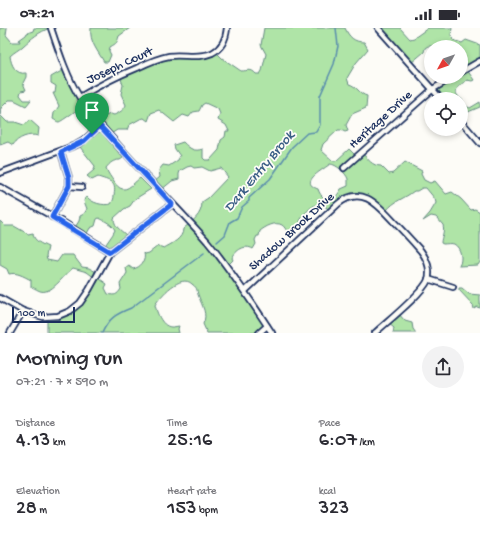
<!DOCTYPE html>
<meta charset="utf-8">
<style>
body{margin:0;font-family:"Gochi Hand",sans-serif;background:#f2f2f3;color:#2b2b33;height:100vh;display:flex;flex-direction:column;font-size:15px;white-space:nowrap}
*{box-sizing:border-box;margin:0}
p{font-size:13px;color:#7c7c81}
.icon{flex:none;width:22px;height:22px;fill:none;stroke:currentColor;stroke-width:2;stroke-linecap:round;stroke-linejoin:round}
.map{position:relative;height:305px;overflow:hidden}
.details{display:flex;flex-direction:column;background:#fff;flex:1}
.details>*{flex:none}
.needle{width:26px;rotate:230deg}
.buttons{position:absolute;left:424px;top:12px;display:grid;gap:8px}
.buttons a{display:grid;place-items:center;width:44px;height:44px;border-radius:50%;background:#fff;box-shadow:0 2px 6px #0003;font-size:20px}
.scale{position:absolute;left:12px;bottom:10px;width:63px;box-sizing:border-box;padding-left:4px;border:2px solid #1b2f5e;border-top:0;font-size:11px;line-height:14px;white-space:nowrap;color:#1b2f5e;-webkit-text-stroke:3px #fdfcf7;paint-order:stroke}
.pin{position:absolute;display:grid;place-items:center;width:34px;height:34px;color:#fff;margin:-41px -17px;border-radius:50% 50% 50% 0;rotate:-45deg;box-shadow:0 0 4px #0007}
.pin .icon{rotate:45deg}
.round{display:grid;place-items:center;flex:none;width:42px;height:42px;border-radius:21px;background:#f2f2f3}
.summary{display:flex;align-items:center;justify-content:space-between;height:68px;padding:0 16px}
h1{font-size:22px;font-weight:600;line-height:30px}
.figures{display:grid;grid-template-columns:repeat(3,1fr);gap:6px;height:68px;padding:4px 16px}
.figures div{display:grid;align-content:center}
.figures b{font-size:20px;font-weight:600}
.figures small{font-size:11px;font-weight:400}
.figures p{font-size:11px}
.status{display:flex;justify-content:space-between;align-items:center;height:28px;padding:0 20px;background:#fff;direction:ltr}
.status svg{height:11px;fill:currentColor}
.map>svg:first-child{display:block}
</style>
<div class="status"><b>07:21</b><svg viewBox="0 0 49 12"><path d="M0 12V9h3v3zM5 12V6h3v6zM10 12V3h3v9zM15 12V0h3v12zM26 1h20v11H26zM47 4h2v5h-2z"/></svg></div>
<div class="map">
<svg width="480" height="305" viewBox="0 0 480 305">
<rect width="100%" height="100%" fill="#fdfcf7"/>
<filter id="ink" filterUnits="userSpaceOnUse"><feTurbulence type="fractalNoise" baseFrequency=".025" numOctaves="2"/><feDisplacementMap in="SourceGraphic" scale="8" xChannelSelector="R" yChannelSelector="G"/><feConvolveMatrix kernelMatrix="1 2 1 2 8 2 1 2 1" color-interpolation-filters="sRGB"/></filter>
<g filter="url(#ink)">
<!-- green -->
<g fill="#afe4a7" stroke="#658a82" fill-rule="evenodd">
<path d="M0,0H7L6,7L12,14H20L19,12L26,7L27,5L33,3L34,0H50C39,4 32,10 23,18C19,22 14,24 10,28C11,37 16,47 26,45V49L23,55L26,62L21,63L20,67L24,72H31L26,78L14,72H9L1,80L0,87L7,94H15L24,97L30,92L39,100L38,108C30,105 17,110 13,117L8,114L0,117Z"/>
<path d="M91,0H130L119,8C117,15 117,15 110,19L109,23L111,27L108,34H104C98,23 89,14 91,0Z"/>
<path d="M264,0H345C349,9 354,14 364,14L368,21L356,35L347,50L349,56C357,58 359,66 367,68L366,80L352,86L346,97L348,103L345,104L341,102H338L323,116L321,122L333,133H336L349,121L357,129L362,125C368,131 372,138 381,138L389,146L393,145L405,134L422,143L421,146L424,152L430,155L435,153L446,166L452,164L461,171L471,182L475,181L480,184V234L478,237L459,238C463,231 461,220 454,216C451,215 446,216 443,216L441,215C441,209 445,204 443,197L436,189L431,188L423,193L430,185L436,175L435,171L426,160H422L417,163H414C404,171 395,172 386,183L374,172L364,168L347,172L331,185L326,179L320,175C310,179 305,184 300,193L301,197L295,202L288,204C286,202 284,198 282,197C275,193 265,199 260,203L259,208H257L255,212L256,216L253,221C245,216 236,222 232,230L233,232L227,238L266,297L259,305H207L203,296C208,286 202,278 199,269C196,263 199,261 192,256C181,245 160,268 155,277C157,285 162,300 173,299C175,299 177,298 179,298L178,301L179,305H47V289H57L80,275L95,250L87,244L73,240C66,245 54,262 46,263C40,265 36,260 31,259V252C23,248 17,244 9,246L7,241L0,237V193L5,198H14L28,206L33,205C33,213 42,216 48,219L46,228L47,232L57,234L62,227H73L82,239L89,240L98,245L97,249L107,256L105,260L108,266C115,268 117,267 121,261L120,256L127,245L126,240L129,238L133,241C141,239 146,233 144,225L145,226L149,225L158,218L164,220C171,216 183,211 183,201C192,193 202,188 202,174L208,170L228,149L221,140L210,143L202,139L194,140L191,138L187,139L180,143L179,146V151L172,153L161,162L154,154L160,149L159,142L163,137L169,138L178,132L180,128L175,121L174,117L183,114C190,121 194,124 203,121V130L205,132H210L219,122L221,112L225,109L226,103H229L226,97L218,92L220,86L218,81L205,75L202,77L199,83L193,84L189,89L183,87L174,94L159,82L151,85L148,93L144,90L140,91L129,97L127,102H117L111,106L99,91L110,86L114,87C119,85 124,82 126,77L121,66L123,57L120,48L167,29H198L215,23L222,30L241,43C248,43 251,40 256,46H260L262,43L266,26L261,17ZM330,136C336,136 346,145 348,151C348,154 348,156 348,158L341,161C338,167 335,170 329,173C323,170 320,167 318,161C298,154 323,142 330,136Z"/>
<path d="M381,0H400L410,11L414,10L428,0H452L451,7L453,12L462,15L466,12L480,17V36L479,35L467,42L474,52L472,53L467,52C462,56 452,61 458,68C462,73 459,68 463,73C465,76 465,78 470,80L480,74V79L468,84L463,92L461,91V71H443L435,62L454,49H461V45L463,43L461,40V19L428,18L425,20L424,24L411,35Z"/>
<path d="M65,41L84,76C81,79 61,94 59,94C57,94 55,92 53,91L54,85L59,78L53,65H55L56,58L51,55V49Z"/>
<path d="M98,104H101L123,130L120,132C113,132 110,135 106,140C108,146 111,149 114,154C124,168 130,158 140,150L151,161L135,171L130,178L124,181L114,190C114,200 123,203 129,210L110,224L104,220C107,213 112,209 115,202C112,196 105,193 99,190L97,191L95,198L90,200L85,209L74,201L79,193L80,188L84,186L87,181L84,173L85,170L87,169C92,175 103,178 111,176C113,173 114,171 114,167C117,153 109,153 98,149L92,152L87,148L94,142L95,138L80,119Z"/>
<polygon points="459,260 462,260 469,266 480,267 480,280 477,279 474,281 473,277 459,262"/>
<polygon points="398,285 405,293 412,295 413,301 416,305 393,305 394,300 388,295"/>
</g>
<g fill="none" stroke-linecap="round" stroke-linejoin="round">
<!-- stream -->
<g stroke="#598dad" stroke-width="1.5">
<polyline points="217,214 225,207 230,194 237,190 242,179 249,173 249,170 270,151 292,119 307,105 316,104 320,97 320,68 334,36 338,18 336,0"/>
<path d="M102,305C109,290 116,286 131,280L204,225"/>
</g>
<!-- minor casing -->
<g stroke="#1b2f5e" stroke-width="8">
<g id="minor">
<path d="M51,0C59,24 67,49 80,70C91,87 105,102 118,117C147,150 178,180 207,213C231,242 251,273 272,305"/>
<polyline points="378,0 441,71"/>
<polyline points="461,44 480,33"/>
<path d="M80,69C98,58 117,48 137,40C147,35 158,30 169,28C183,26 198,31 212,25C222,20 226,11 227,0"/>
<polyline points="461,93 480,115"/>
<polyline points="344,140 433,61 453,49"/>
<polyline points="0,145 76,117 83,113 100,98"/>
<polyline points="69,158 82,159"/>
<polyline points="0,159 64,195 110,224"/>
<polyline points="52,189 69,158 69,150 61,124"/>
<polyline points="428,251 453,259"/>
<path d="M245,263L338,176C362,156 379,178 395,195C404,204 413,214 421,223C427,231 431,242 428,252C422,266 388,293 375,305"/>
<polyline points="0,270 23,283 43,289 58,288 70,283 80,275 89,262 110,224 172,176"/>
<polyline points="10,305 23,283"/>
<polyline points="259,305 267,298"/>
</g>
</g>
<!-- minor -->
<use href="#minor" stroke="#fdfcf7" stroke-width="4.5"/>
</g>
</g>
<g fill="none" stroke-linecap="round" stroke-linejoin="round" filter="url(#ink)">
<!-- route casing -->
<g stroke="#fff" stroke-width="8">
<polygon id="route" points="100,98 172,176 110,224 52,189 69,158 69,150 61,124 84,113"/>
</g>
<!-- route -->
<use href="#route" stroke="#2563eb" stroke-width="5"/>
</g>
<g text-anchor="middle" dominant-baseline="central" stroke-width="3.5" stroke-linejoin="round" paint-order="stroke">
<!-- street labels -->
<g font-size="13" fill="#1b2f5e" stroke="#fdfcf7">
<text transform="translate(120 38) rotate(-25)">Joseph Court</text>
<text transform="translate(381 92) rotate(-42)">Heritage Drive</text>
<text transform="translate(292 204) rotate(-42)">Shadow Brook Drive</text>
</g>
<!-- water labels -->
<g font-size="14" font-style="italic" fill="#3a5e86" stroke="#fdfcf7">
<text transform="translate(260 144) rotate(-50)">Dark Entry Brook</text>
</g>
</g>
</svg>
<div class="buttons">
<a><svg class="needle" viewBox="-14 -14 28 28"><path d="M0-13l5 13h-10z" fill="#e53935"/><path d="M0 13l5-13h-10z" fill="#7c7c81"/></svg></a>
<a><svg class="icon" aria-label="locate" viewBox="0 0 24 24"><circle cx="12" cy="12" r="6"/><path d="M12 2v4M12 18v4M2 12h4M18 12h4"/></svg></a>
</div>
<div class="scale">100 m</div>
<div class="pin" style="left:92px;top:106px;background:#1e9e55"><svg class="icon" aria-label="arrive" viewBox="0 0 24 24"><path d="M6 21V4h12l-3 4 3 4H6"/></svg></div>
</div>
<section class="details">
<div class="summary"><div><h1>Morning run</h1><p>07:21 · 7 × 590 m</p></div><a class="round"><svg class="icon" aria-label="share" viewBox="0 0 24 24"><path d="M12 15V3M7 8l5-5 5 5M5 13v7h14v-7"/></svg></a></div>
<div class="figures">
<div><p>Distance</p><b>4.13<small> km</small></b></div>
<div><p>Time</p><b>25:16</b></div>
<div><p>Pace</p><b>6:07<small> /km</small></b></div>
</div>
<div class="figures">
<div><p>Elevation</p><b>28<small> m</small></b></div>
<div><p>Heart rate</p><b>153<small> bpm</small></b></div>
<div><p>kcal</p><b>323</b></div>
</div>
</section>
